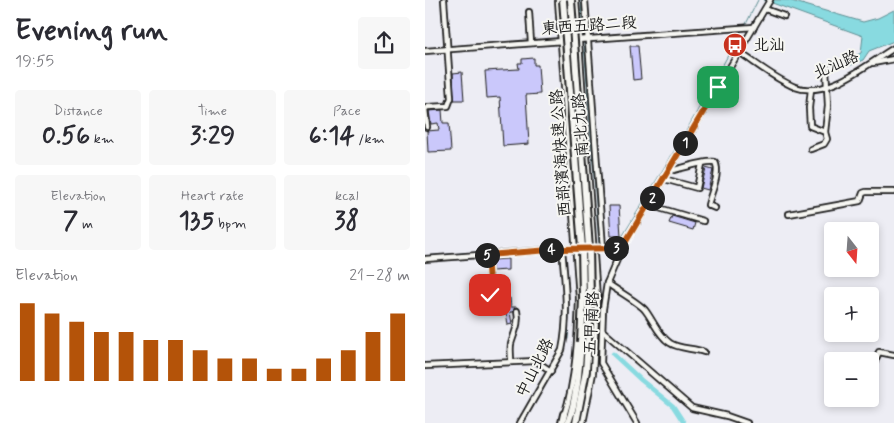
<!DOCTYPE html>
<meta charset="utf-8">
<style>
body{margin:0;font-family:Mynerve,"LXGW WenKai TC",sans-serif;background:#f7f7f7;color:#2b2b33;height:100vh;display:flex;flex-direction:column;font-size:19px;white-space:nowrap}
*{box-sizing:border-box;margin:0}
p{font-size:16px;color:#7c7c81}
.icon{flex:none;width:28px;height:28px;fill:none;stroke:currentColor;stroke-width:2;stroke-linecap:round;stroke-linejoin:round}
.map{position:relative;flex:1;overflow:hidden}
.sheet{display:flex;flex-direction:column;background:#fff;width:425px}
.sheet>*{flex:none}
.needle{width:32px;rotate:163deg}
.controls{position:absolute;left:399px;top:222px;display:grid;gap:10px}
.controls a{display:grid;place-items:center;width:55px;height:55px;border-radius:5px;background:#fff;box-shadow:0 2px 8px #0003;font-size:25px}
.pin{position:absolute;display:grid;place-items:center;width:42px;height:42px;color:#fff;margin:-21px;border-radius:10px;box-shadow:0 2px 8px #0006}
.km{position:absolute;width:25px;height:25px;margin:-12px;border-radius:50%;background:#222;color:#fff;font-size:14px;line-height:25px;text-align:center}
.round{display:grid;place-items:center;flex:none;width:52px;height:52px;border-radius:5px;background:#f7f7f7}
.headline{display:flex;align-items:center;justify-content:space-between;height:85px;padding:0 15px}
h1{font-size:28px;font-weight:700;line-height:38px}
.metrics{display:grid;grid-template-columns:repeat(3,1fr);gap:8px;height:85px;padding:5px 15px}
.metrics div{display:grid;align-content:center;border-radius:5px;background:#f7f7f7;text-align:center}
.metrics b{font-size:25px;font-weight:700}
.metrics small{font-size:14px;font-weight:400}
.metrics p{font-size:14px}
.chart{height:140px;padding:10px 15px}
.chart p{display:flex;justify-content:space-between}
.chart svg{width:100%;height:90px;margin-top:5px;stroke:#b45309;stroke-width:6}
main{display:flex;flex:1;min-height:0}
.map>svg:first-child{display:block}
</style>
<main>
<section class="sheet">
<div class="headline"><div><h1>Evening run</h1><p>19:55</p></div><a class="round"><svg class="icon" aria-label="share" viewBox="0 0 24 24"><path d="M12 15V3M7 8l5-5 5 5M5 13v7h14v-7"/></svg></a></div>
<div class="metrics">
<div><p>Distance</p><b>0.56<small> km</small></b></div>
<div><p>Time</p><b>3:29</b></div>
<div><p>Pace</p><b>6:14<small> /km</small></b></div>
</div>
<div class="metrics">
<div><p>Elevation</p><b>7<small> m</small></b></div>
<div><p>Heart rate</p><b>135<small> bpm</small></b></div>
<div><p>kcal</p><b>38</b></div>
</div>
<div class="chart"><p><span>Elevation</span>21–28 m</p>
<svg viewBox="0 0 160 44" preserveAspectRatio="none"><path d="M5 44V6M15 44V11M25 44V15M35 44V20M45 44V20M55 44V24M65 44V24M75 44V29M85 44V33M95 44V33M105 44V38M115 44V38M125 44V33M135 44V29M145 44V20M155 44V11"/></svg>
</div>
</section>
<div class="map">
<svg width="469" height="423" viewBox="0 0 469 423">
<rect width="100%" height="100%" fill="#ededf4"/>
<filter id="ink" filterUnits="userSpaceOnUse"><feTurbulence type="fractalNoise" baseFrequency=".02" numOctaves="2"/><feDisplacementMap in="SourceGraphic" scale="10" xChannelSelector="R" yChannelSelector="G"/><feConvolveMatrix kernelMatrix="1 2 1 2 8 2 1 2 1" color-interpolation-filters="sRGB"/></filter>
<g filter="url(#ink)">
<!-- water -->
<polygon fill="#88dae0" stroke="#5d8e92" points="339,0 363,0 438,22 453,18 469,10 469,41 444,51 438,60 426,65 410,67 436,53 438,36"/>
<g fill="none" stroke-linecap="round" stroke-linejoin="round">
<!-- stream -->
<g stroke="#5d8e92" stroke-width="1">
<polyline points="156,0 158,36"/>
<polyline points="321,24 333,0"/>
<polyline points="159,43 174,243"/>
<polyline points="181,243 194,242 259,135 317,30"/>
<polyline points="0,256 147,245"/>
<polyline points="143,339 144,305"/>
</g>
<!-- canal -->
<polyline stroke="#88dae0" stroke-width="4.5" points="188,354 216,380 248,406 259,423"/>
</g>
<!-- building -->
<g fill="#cac8fb" stroke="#1c1c1c">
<polygon points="205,46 213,46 216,79 208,80"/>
<polygon points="109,58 109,65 113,65 115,94 101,95 104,144 78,146 75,97 62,98 60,71 94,69 93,63 97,63 97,59"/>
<polygon points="37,72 39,100 29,100 28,73"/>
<polygon points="17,110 18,123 24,123 26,151 3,152 2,131 14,130 13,123 6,124 4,111"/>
<polygon points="281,168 288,170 283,190 276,188"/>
<polygon points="184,206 194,206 196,236 186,236"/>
<polygon points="247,216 270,223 268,230 244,223"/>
<polygon points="83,259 83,270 67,271 67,260"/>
<polygon points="85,298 86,307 92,307 88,312 85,312 87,324 83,325 81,313 68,314 68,310 72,309 71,299"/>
</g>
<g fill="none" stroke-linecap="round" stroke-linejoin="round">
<!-- minor casing -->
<g stroke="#1c1c1c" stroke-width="8">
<g id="minor">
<path d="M133,0L154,298C153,337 151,379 139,416"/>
<polyline points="151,0 172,298 168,373 158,423"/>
<polyline points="160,0 178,248"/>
<polyline points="340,9 359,16"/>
<polyline points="104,12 106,43"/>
<polyline points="0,51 329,27"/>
<path d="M314,52C332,64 350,79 370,87C402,99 444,63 469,48"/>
<polyline points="448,63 469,59"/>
<polyline points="386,89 384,108 385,126 400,132"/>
<polyline points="2,127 0,109 3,107 23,106 26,98 19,0"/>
<polyline points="386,149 399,144 402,139 400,132 403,106 401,68"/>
<path d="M245,168L249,170C258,168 282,160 290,162C296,173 286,192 283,205L290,208"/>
<polyline points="239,179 272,188 277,164"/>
<polyline points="224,205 278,221"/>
<polyline points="364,214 435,201 438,193 441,192 469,192"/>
<polyline points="169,248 197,248"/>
<polyline points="62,255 65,295"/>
<polyline points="0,259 137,249"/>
<path d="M182,283C191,290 213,302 220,310C228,320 233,335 245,343C254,349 269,348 279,352"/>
<polyline points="179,332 267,408 302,416 322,423"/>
<path d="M86,361C86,355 85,349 86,344C89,333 95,323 92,311"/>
<polyline points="448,365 454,352 469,355"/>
<polyline points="0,366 111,361 126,371"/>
<path d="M95,423L137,350C144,317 140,282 137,249H153"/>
<polyline points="212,423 176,363 178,309 182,283 197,248 345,0"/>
</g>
</g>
<!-- highway casing -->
<g stroke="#1c1c1c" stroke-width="10">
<g id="highway">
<polyline points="137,423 139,414"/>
<path d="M143,423C152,398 154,369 156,342"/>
<polyline points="151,423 161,371 163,343"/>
</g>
</g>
<!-- minor -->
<use href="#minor" stroke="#f6f6f2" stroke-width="4.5"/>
<!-- highway -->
<use href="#highway" stroke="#f6f6f2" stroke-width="6"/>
<!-- highway-bridge casing -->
<g stroke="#1c1c1c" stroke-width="10" stroke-linecap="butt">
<g id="highway-bridge">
<polyline points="138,0 157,248 158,298 156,342"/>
<polyline points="146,0 164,248 165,299 163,343"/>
</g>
</g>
<!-- highway-bridge -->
<use href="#highway-bridge" stroke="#f6f6f2" stroke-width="6"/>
</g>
</g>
<g fill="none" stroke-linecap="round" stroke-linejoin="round" filter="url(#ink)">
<!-- route casing -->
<g stroke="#fff" stroke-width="10">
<polyline id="route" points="65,295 62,255 137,249 197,248 293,87"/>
</g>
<!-- route -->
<use href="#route" stroke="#b45309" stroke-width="6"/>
</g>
<!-- icons -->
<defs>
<g id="bus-disc" transform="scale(1.25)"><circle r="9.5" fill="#c8321e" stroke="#f6f6f2"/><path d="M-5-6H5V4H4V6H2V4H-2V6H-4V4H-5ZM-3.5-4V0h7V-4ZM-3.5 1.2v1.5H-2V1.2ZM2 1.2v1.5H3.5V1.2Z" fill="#fff"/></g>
</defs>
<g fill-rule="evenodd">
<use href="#bus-disc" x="310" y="45"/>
</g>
<g text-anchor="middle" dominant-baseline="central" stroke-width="4" stroke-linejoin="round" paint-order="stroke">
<!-- street labels -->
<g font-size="16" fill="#1c1c1c" stroke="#f6f6f2">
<text transform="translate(164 26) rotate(-4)">東西五路二段</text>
<text transform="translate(411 65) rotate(-23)">北汕路</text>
<text transform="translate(156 125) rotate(-94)">南北九路</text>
<text transform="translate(136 153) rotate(-94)">西部濱海快速公路</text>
<text transform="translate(167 323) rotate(-87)">五甲南路</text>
<text transform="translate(110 368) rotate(-63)">中山北路</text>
</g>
<!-- poi labels -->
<g font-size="16" fill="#1c1c1c" stroke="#f6f6f2" text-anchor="start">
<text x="328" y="45">北汕</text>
</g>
</g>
</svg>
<div class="controls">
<a><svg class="needle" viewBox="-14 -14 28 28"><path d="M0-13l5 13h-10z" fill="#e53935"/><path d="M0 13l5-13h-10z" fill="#7c7c81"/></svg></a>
<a>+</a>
<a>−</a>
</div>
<div class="pin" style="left:293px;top:87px;background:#1e9e55"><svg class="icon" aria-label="arrive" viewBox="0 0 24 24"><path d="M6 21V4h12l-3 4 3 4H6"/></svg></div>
<div class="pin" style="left:65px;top:295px;background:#d93025"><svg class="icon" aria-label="check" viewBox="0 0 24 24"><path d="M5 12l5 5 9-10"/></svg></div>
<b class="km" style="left:260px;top:143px">1</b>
<b class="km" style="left:227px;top:198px">2</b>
<b class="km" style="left:191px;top:248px">3</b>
<b class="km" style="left:126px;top:250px">4</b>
<b class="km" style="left:62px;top:255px">5</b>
</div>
</main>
